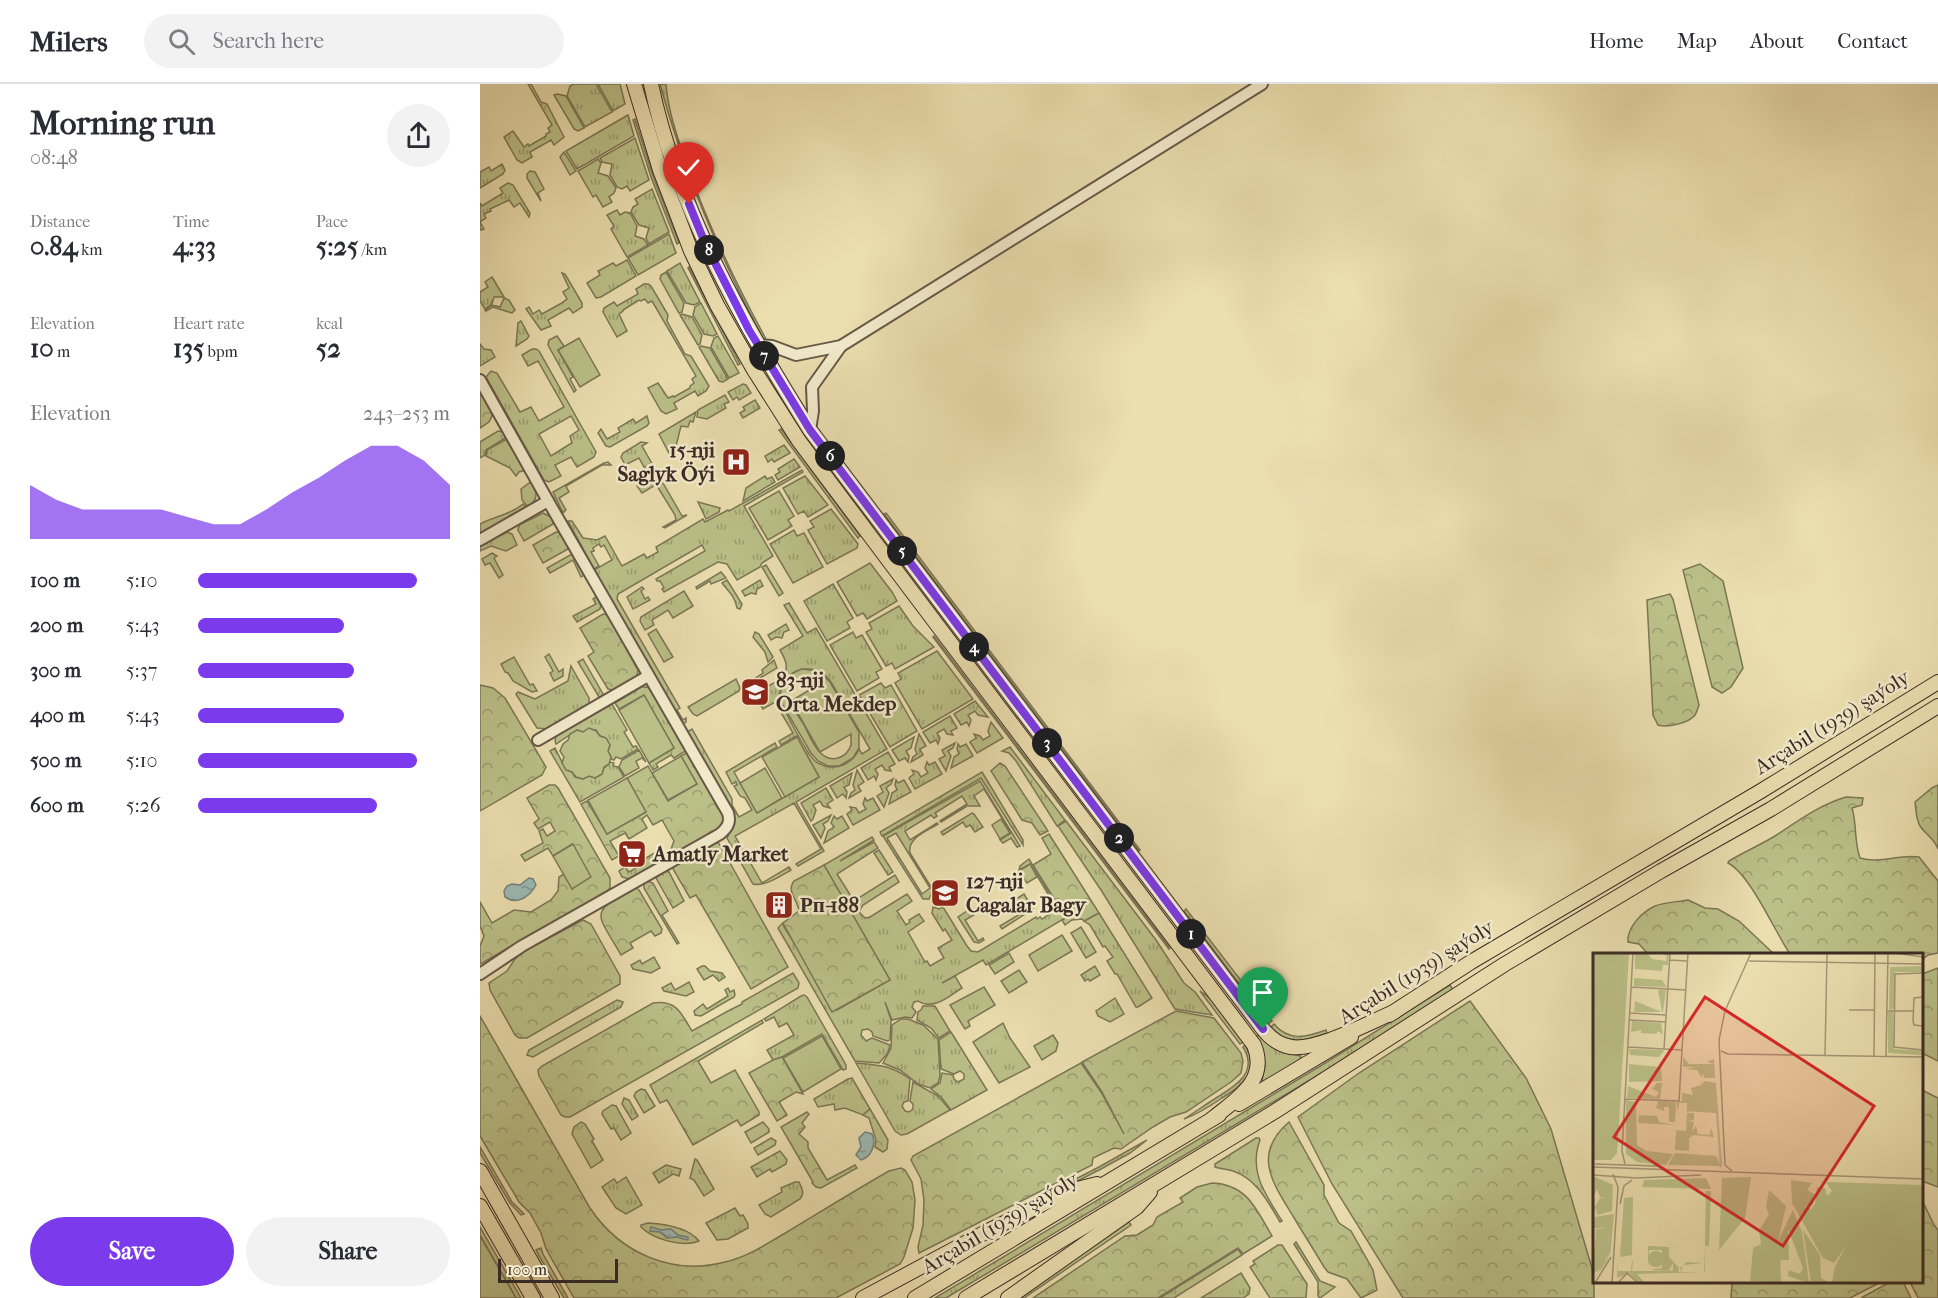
<!DOCTYPE html>
<meta charset="utf-8">
<style>
body{margin:0;font-family:"IM FELL French Canon",serif;background:#f2f2f3;color:#2b2b33;height:100vh;display:flex;flex-direction:column;font-size:22px;white-space:nowrap}
*{box-sizing:border-box;margin:0}
p{font-size:20px;color:#7c7c81}
.icon{flex:none;width:33px;height:33px;fill:none;stroke:currentColor;stroke-width:2;stroke-linecap:round;stroke-linejoin:round}
.map{position:relative;flex:1;overflow:hidden}
.details{display:flex;flex-direction:column;background:#fff;width:480px}
.details>*{flex:none}
.scale{position:absolute;left:18px;bottom:15px;width:120px;box-sizing:border-box;padding-left:6px;border:3px solid #3b2b25;border-top:0;font-size:16px;line-height:21px;white-space:nowrap;color:#3b2b25;-webkit-text-stroke:4px #f2eacb;paint-order:stroke}
.pin{position:absolute;display:grid;place-items:center;width:51px;height:51px;color:#fff;margin:-62px -26px;border-radius:50% 50% 50% 0;rotate:-45deg;box-shadow:0 0 6px #0007}
.pin .icon{rotate:45deg}
.km{position:absolute;width:30px;height:30px;margin:-15px;border-radius:50%;background:#222;color:#fff;font-size:16px;line-height:30px;text-align:center}
.round{display:grid;place-items:center;flex:none;width:63px;height:63px;border-radius:32px;background:#f2f2f3}
.head{display:flex;align-items:center;justify-content:space-between;height:102px;padding:0 30px}
h1{font-size:33px;font-weight:800;line-height:45px}
.metrics{display:grid;grid-template-columns:repeat(3,1fr);gap:9px;height:102px;padding:6px 30px}
.metrics div{display:grid;align-content:center}
.metrics b{font-size:26px;font-weight:800}
.metrics small{font-size:16px;font-weight:400}
.metrics p{font-size:16px}
.chart{height:168px;padding:12px 30px}
.chart p{display:flex;justify-content:space-between}
.chart svg{width:100%;height:108px;margin-top:6px;fill:#7c3aed;opacity:.7}
.action{display:flex;gap:12px;margin-top:auto;padding:12px 30px}
.action a{flex:1;height:69px;border-radius:36px;background:#7c3aed;color:#fff;font-size:24px;font-weight:800;line-height:69px;text-align:center}
.action a+a{background:#f2f2f3;color:#2b2b33}
ul{padding:0 30px;list-style:none;font-size:20px}
li{display:grid;grid-template-columns:96px 72px 1fr;align-items:center;height:45px}
li i{height:15px;border-radius:8px;background:#7c3aed}
header{display:flex;align-items:center;gap:36px;box-sizing:border-box;height:84px;padding:0 30px;background:#fff;border-bottom:2px solid #e1e1e2}
header strong{font-size:28px}
nav{display:flex;gap:33px;margin-inline-start:auto;font-size:21px}
.search{width:420px;height:54px;background:#f2f2f3;display:flex;align-items:center;gap:15px;box-sizing:border-box;padding:0 21px;border-radius:33px;color:#7c7c81;font-size:22px}
main{display:flex;flex:1;min-height:0}
.map>svg:first-child{display:block}
</style>
<header>
<strong>Milers</strong>
<div class="search"><svg class="icon" aria-label="search" viewBox="0 0 24 24"><circle cx="10" cy="10" r="6"/><path d="M15 15l6 6"/></svg>Search here</div>
<nav><a>Home</a><a>Map</a><a>About</a><a>Contact</a></nav>
</header>
<main>
<section class="details">
<div class="head"><div><h1>Morning run</h1><p>08:48</p></div><a class="round"><svg class="icon" aria-label="share" viewBox="0 0 24 24"><path d="M12 15V3M7 8l5-5 5 5M5 13v7h14v-7"/></svg></a></div>
<div class="metrics">
<div><p>Distance</p><b>0.84<small> km</small></b></div>
<div><p>Time</p><b>4:33</b></div>
<div><p>Pace</p><b>5:25<small> /km</small></b></div>
</div>
<div class="metrics">
<div><p>Elevation</p><b>10<small> m</small></b></div>
<div><p>Heart rate</p><b>135<small> bpm</small></b></div>
<div><p>kcal</p><b>52</b></div>
</div>
<div class="chart"><p><span>Elevation</span>243–253 m</p>
<svg viewBox="0 0 160 44" preserveAspectRatio="none"><path d="M0 44V22L10 28L20 32L30 32L40 32L50 32L60 35L70 38L80 38L90 32L100 25L110 19L120 12L130 6L140 6L150 12L160 22V44z"/></svg>
</div>
<ul>
<li><b>100 m</b>5:10<i style="width:87%"></i></li>
<li><b>200 m</b>5:43<i style="width:58%"></i></li>
<li><b>300 m</b>5:37<i style="width:62%"></i></li>
<li><b>400 m</b>5:43<i style="width:58%"></i></li>
<li><b>500 m</b>5:10<i style="width:87%"></i></li>
<li><b>600 m</b>5:26<i style="width:71%"></i></li>
</ul>
<div class="action"><a>Save</a><a>Share</a></div>
</section>
<div class="map">
<svg width="1458" height="1214" viewBox="0 0 1458 1214">
<defs>
<pattern id="grass-tufts" width="24" height="20" patternUnits="userSpaceOnUse" patternTransform="scale(1.5)"><rect width="24" height="20" fill="#bbc088"/><path d="M3 7l-1-3M5 7V3M7 7l1-3M15 17l-1-3M17 17v-4M19 17l1-3" fill="none" stroke="#999c6f"/></pattern>
<pattern id="forest-crowns" width="20" height="18" patternUnits="userSpaceOnUse" patternTransform="scale(1.5)"><rect width="20" height="18" fill="#bbc088"/><path d="M2 6a3 3 0 1 1 6 0M12 15a3 3 0 1 1 6 0" fill="none" stroke="#999c6f"/></pattern>
<pattern id="water-ripples" width="26" height="14" patternUnits="userSpaceOnUse" patternTransform="scale(1.5)"><rect width="26" height="14" fill="#9cbab5"/><path d="M2 4q2-2 4 0t4 0M15 11q2-2 4 0t4 0" fill="none" stroke="#809793"/></pattern>
</defs>
<rect width="100%" height="100%" fill="#ebdeaf"/>
<filter id="stains"><feTurbulence type="fractalNoise" baseFrequency=".00333" numOctaves="4"/><feColorMatrix values="0 0 0 0 .2 0 0 0 0 .09 0 0 0 0 .02 0 0 0 .5 -.17"/></filter>
<radialGradient id="worn" r=".72"><stop offset=".6" stop-color="#630" stop-opacity="0"/><stop offset="1" stop-color="#630" stop-opacity=".3"/></radialGradient>
<!-- grass -->
<g fill="url(#grass-tufts)" stroke="#7b7656" stroke-width="1.5" fill-rule="evenodd">
<polygon points="48,0 51,0 61,18 67,20 84,53 74,61 71,56 50,68 52,73 42,79 37,76 24,53 33,47 44,63 48,60 49,62 66,52 66,50 70,48 68,44 72,41"/>
<polygon points="94,0 116,0 132,28 105,43 87,12 90,2"/>
<polygon points="118,0 140,0 145,20 133,27"/>
<path d="M180,0H186C188,27 197,51 205,76C227,139 255,198 287,257L285,258C240,174 205,92 180,0Z"/>
<polygon points="77,10 86,12 104,44 98,47 94,45 74,11"/>
<polygon points="148,31 154,52 97,85 86,67"/>
<polygon points="155,35 173,92 199,159 197,160 171,93 153,36"/>
<polygon points="155,54 169,96 150,107 147,102 142,105 137,103 130,91 132,80 122,78 120,74"/>
<polygon points="84,68 96,87 90,91 80,73"/>
<polygon points="118,75 121,79 118,89 128,92 136,104 134,109 129,113 132,118 123,123 116,111 113,113 98,87"/>
<polygon points="22,80 25,86 23,90 0,104 0,88 9,83 11,87"/>
<polygon points="50,87 55,88 64,105 58,109 61,117 47,94 47,90"/>
<polygon points="28,99 33,101 50,129 49,133 40,119 34,123 29,116 10,125 11,127 4,130 6,134 0,138 4,145 1,146 0,144 0,119 2,122 23,109 20,104"/>
<polygon points="172,105 189,148 169,160 166,154 169,144 159,141 151,128 153,123 158,120 155,115"/>
<polygon points="137,126 140,131 145,128 150,129 157,142 155,152 164,155 168,161 147,173 131,145 134,142 127,131"/>
<polygon points="189,150 196,169 158,191 148,174"/>
<polygon points="147,176 156,192 121,213 116,214 107,199 120,191 118,187 133,179 136,182"/>
<polygon points="200,179 220,218 214,221 206,219 187,187"/>
<polygon points="209,183 260,280 258,281 208,184"/>
<polygon points="186,188 204,219 202,228 199,229 180,195 181,191"/>
<polygon points="82,189 85,190 102,219 102,223 93,229 89,224 68,236 71,242 61,246 46,225 49,223 53,230 59,226 62,230 80,220 87,215 83,208 89,204"/>
<polygon points="12,193 24,213 14,213 12,220 5,225 0,217 0,208 8,203 5,198"/>
<polygon points="164,200 168,200 171,202 188,231 187,237 205,270 211,272 229,302 226,307 218,312 215,307 194,319 197,325 186,330 181,327 168,304 178,299 188,314 193,312 194,313 210,304 210,302 214,299 212,295 216,292 172,217 168,219 165,215 161,217 159,216 143,226 143,227 139,230 147,247 137,253 123,228 124,224 134,218 137,222 158,210 156,205"/>
<polygon points="24,214 29,216 35,226 32,229 13,223 6,227 5,226 12,221 20,223"/>
<polygon points="221,219 237,250 233,252 224,250 213,231 215,223"/>
<polygon points="202,230 212,233 222,251 220,260 218,261 200,231"/>
<polygon points="41,237 49,252 47,255 36,262 38,239"/>
<polygon points="77,252 84,262 78,266 93,293 90,295 96,306 94,308 68,261 69,256"/>
<polygon points="238,252 259,289 249,294 231,263 234,254"/>
<polygon points="0,260 4,265 11,266 15,273 0,282"/>
<polygon points="221,262 230,264 248,295 243,298 239,297 219,263"/>
<path d="M52,265H56L59,267L116,368L114,373L97,383L91,373L75,381L81,392L69,398L64,396L6,293L11,287L17,289L40,328L51,323L59,337L84,323L58,277L48,282L42,271ZM91,332L99,346L90,352L92,359L90,360L71,372L59,350Z"/>
<polygon points="263,300 266,301 271,309 259,316 257,313 253,316 248,308"/>
<polygon points="245,311 249,318 244,320 246,324 227,335 217,333 218,326"/>
<polygon points="275,316 280,324 263,334 260,329 265,326 263,323"/>
<polygon points="216,328 213,338 210,337 208,343 201,342 194,370 189,369 179,350"/>
<polygon points="167,332 169,339 167,342 130,363 126,362 118,349 121,345 127,355 140,348 138,344 153,335 156,339"/>
<polygon points="301,345 380,452 378,454 299,346"/>
<polygon points="18,347 23,348 27,353 6,366 5,371 0,374 0,358"/>
<polygon points="27,355 46,386 39,388 36,392 30,384 6,372 7,366"/>
<polygon points="161,358 167,359 162,362 182,397 162,409 157,402 170,394 159,374 145,381 141,373 143,369"/>
<polygon points="304,361 310,369 294,378 292,375 288,378 285,372"/>
<polygon points="314,375 320,383 298,396 295,391 300,388 298,385"/>
<polygon points="128,378 131,381 122,381 86,402 89,408 79,414 86,426 83,429 73,408 124,379"/>
<polygon points="322,386 323,388 264,422 293,472 282,479 280,483 257,496 247,480 238,478 184,508 182,505 184,504 180,497 177,497 176,495 225,467 222,461 138,510 137,515 200,624 197,626 203,636 206,634 206,638 203,640 114,486 132,476 124,461 121,463 119,460 113,464 114,467 111,468 119,482 114,485 88,437 92,437 103,454 117,456 125,452 142,482 164,470 167,474 178,468 176,463 223,435 225,438 248,426 249,427"/>
<polygon points="285,392 287,395 292,393 295,398 263,417 266,404"/>
<polygon points="325,392 348,421 328,433 324,427 318,430 303,404"/>
<path d="M52,397C57,408 59,415 48,423L42,416L41,405Z"/>
<polygon points="183,399 202,432 207,431 185,444 183,443 196,436 195,431 177,402"/>
<polygon points="299,407 314,432 308,436 312,442 288,456 269,424"/>
<polygon points="218,418 240,424 239,428 226,435"/>
<path d="M43,420L47,424L0,450V440C15,432 30,431 43,420Z"/>
<polygon points="351,425 378,460 377,464 347,480 328,446 334,443 330,437"/>
<polygon points="63,429 73,434 73,440 44,457 38,446 39,441"/>
<polygon points="406,429 660,766 659,767 404,430"/>
<polygon points="314,446 317,452 324,449 343,483 313,499 290,460"/>
<polygon points="27,448 32,450 37,461 26,467 11,462 0,467 0,462"/>
<polygon points="12,469 17,472 14,474 23,491 19,494 10,479 5,481 2,475"/>
<polygon points="92,470 104,491 101,493 93,476 70,489 67,484"/>
<polygon points="390,479 412,508 417,517 387,535 383,529 377,532 357,498"/>
<polygon points="286,481 303,509 299,512 282,483"/>
<polygon points="241,488 246,494 231,500 230,497 217,505 216,503"/>
<path d="M247,496L262,520L260,525L257,524C255,512 248,507 242,499Z"/>
<polygon points="280,496 283,502 277,505 276,510 271,509 265,512 262,507"/>
<polygon points="353,500 373,534 367,538 370,544 347,557 324,517"/>
<polygon points="162,503 164,505 161,507 165,515 168,513 170,516 153,525 147,513"/>
<polygon points="204,507 213,522 193,534 188,526 172,536 174,541 165,546 160,537 161,533"/>
<polygon points="117,512 121,520 120,525 97,538 93,532 116,520 113,515"/>
<path d="M309,519L327,549L336,544L407,665L316,718L344,767L318,782L316,780L341,765L314,719L255,752L282,799L309,783L311,786C300,792 285,803 273,800L247,754L254,740L253,726L207,648L212,645L252,715V721L259,733L272,726L265,714L260,712L254,702L257,701L256,698L252,700L246,688L295,659L297,663L254,688L277,729L339,693L316,652L301,661L299,657L313,649L295,618L283,625L274,610L299,596L302,601L299,614L301,619C309,634 324,666 335,677C343,683 354,685 363,681C370,678 376,672 379,665L382,670L390,665L351,598C338,580 315,581 303,599L301,595C310,585 306,576 300,566L323,552L304,521Z"/>
<polygon points="419,522 433,542 454,563 415,585 412,579 406,582 386,548 392,545 389,539"/>
<polygon points="306,540 309,546 304,548 302,554 296,553 291,556 288,551"/>
<polygon points="176,545 193,573 184,578 168,550"/>
<polygon points="275,548 279,550 293,573 288,578 285,568 273,553"/>
<polygon points="373,548 376,554 382,551 402,585 396,588 399,594 377,607 350,561"/>
<polygon points="454,552 690,864 689,865 453,553"/>
<polygon points="457,567 493,615 442,645 415,599 421,595 418,589"/>
<polygon points="69,570 79,588 83,585 83,592 74,597 70,589 73,587 65,573"/>
<polygon points="34,573 50,601 53,600 57,607 52,608 33,597 28,589 25,588 21,580"/>
<polygon points="103,575 123,610 121,613 119,613 98,578"/>
<polygon points="294,576 297,584 272,599 271,597 283,589 282,586"/>
<polygon points="91,582 109,614 109,620 67,645 57,644 36,610 38,608 55,615 88,597"/>
<polygon points="256,595 260,604 259,607 217,632 213,630 208,623"/>
<polygon points="401,599 405,604 411,601 437,647 410,663 379,611"/>
<polygon points="161,603 166,603 170,604 207,666 194,674 191,671 176,680 178,683 173,686 169,679 194,664 164,611 139,625 135,619"/>
<polygon points="495,617 508,633 498,631 495,627 488,631 491,636 489,642 487,638 481,641 474,630"/>
<polygon points="132,620 147,646 144,648 153,663 156,662 158,665 141,675 136,673 134,676 131,675 131,673 128,667 130,661 126,654 120,652 116,646 109,645 103,648 97,646 76,660 75,657 76,652"/>
<polygon points="470,632 477,644 471,647 473,651 467,650 464,645 457,649 460,654 458,660 456,656 450,659 443,648"/>
<polygon points="511,638 523,654 497,669 490,658 496,654 494,650 500,652 503,656 510,652 508,647"/>
<polygon points="439,650 446,662 440,665 443,671 431,678 433,673 437,670 435,665"/>
<polygon points="434,653 431,664 426,667 429,672 428,678 425,674 419,677 412,666"/>
<polygon points="475,659 473,664 468,667 471,672 466,687 459,675 465,672 462,666"/>
<polygon points="478,660 480,663 486,660 493,672 471,684 474,673 479,670 477,665"/>
<polygon points="530,663 585,736 577,742 536,677 529,669 522,667"/>
<polygon points="75,664 86,686 92,688 95,693 103,695 109,692 115,694 122,690 124,684 129,680 130,678 134,679 133,682 138,683 144,693 100,718 70,667"/>
<polygon points="159,666 166,678 162,674 156,677 159,684 145,692 139,683 142,676"/>
<polygon points="408,668 415,680 409,683 411,687 405,686 402,681 395,685 398,690 396,696 394,692 388,696 381,684"/>
<polygon points="447,678 449,681 455,678 462,690 435,705 429,694 434,690 432,686 438,688 441,693 448,689 445,684"/>
<polygon points="377,686 384,698 378,702 381,707 369,714 371,709 375,706 373,701"/>
<polygon points="502,688 543,756 543,761 501,694 402,752 400,748"/>
<polygon points="372,689 369,701 364,703 367,708 366,714 363,710 357,714 350,702"/>
<polygon points="413,695 411,700 406,704 409,709 404,723 397,712 403,708 400,702"/>
<polygon points="416,696 418,699 424,696 431,708 409,720 412,709 417,706 415,701"/>
<path d="M500,697L540,762L537,763L531,754L523,759L520,756L531,749L504,705L494,712L500,722H487L461,738L460,737L487,720L482,712L455,729L457,732L454,734L451,731L425,747L430,756L457,739L458,740C447,747 427,754 430,769L453,806L449,815H443L403,752ZM416,749L450,804L442,810L407,754Z"/>
<polygon points="346,704 353,716 347,720 350,724 343,722 340,717 333,721 336,726 333,735 331,737 321,719"/>
<polygon points="385,714 387,717 393,714 400,726 373,741 367,730 372,726 370,723 376,724 379,729 386,725 383,720"/>
<polygon points="492,729 494,730 503,743 495,748 490,741 486,743 483,738 463,751 461,748"/>
<polygon points="351,731 348,737 343,740 345,744 341,754 333,741"/>
<polygon points="354,732 357,735 362,732 369,744 344,759 348,747 354,743 351,739"/>
<polygon points="586,737 676,856 704,899 715,908 732,931 695,925 621,806 578,742"/>
<path d="M392,753L394,756L360,777L394,758L398,764L357,790L374,817L415,791L419,798L383,821L379,828L385,834L390,833L427,810L432,817L417,827L426,841L430,838L429,836L439,830L444,837L428,848L445,878L447,877L450,882L464,874L458,864L472,856L465,845L463,847L452,829L453,823L459,825L463,823L487,862L491,867L498,868L556,833L557,835L560,833L562,835L577,825L550,780L539,786L540,782L549,775L582,830L602,818H605L607,821L506,881L503,876L462,899L475,892L482,904C469,912 453,927 438,917L434,918L432,923L436,928L432,934L425,933L412,936L405,918L411,936L410,956L407,957L393,952L392,948L388,945L382,946L381,951L386,957L392,954L410,961L408,969L399,979L375,977L298,844L303,839L304,843L357,926L410,896L344,781Z"/>
<polygon points="181,765 185,772 185,775 150,795 142,793 139,787 145,783 149,788 163,780 161,777"/>
<polygon points="399,766 413,788 408,791 394,769"/>
<polygon points="544,810 553,825 522,845 520,842 540,830 537,825 541,822 536,815"/>
<polygon points="490,825 494,831 485,836 498,857 503,854 504,856 499,859 494,858 478,833"/>
<polygon points="706,825 792,937 789,939 704,827"/>
<polygon points="619,829 672,914 658,923 656,923 637,890 635,890 627,877 633,873 625,862 623,863 610,841 604,837"/>
<polygon points="601,843 616,868 606,874 591,849"/>
<polygon points="174,873 180,884 171,889 153,885 151,881 160,876 162,880"/>
<polygon points="222,882 225,882 230,887 242,889 245,893 239,897 233,891 224,896 217,885"/>
<polygon points="615,882 620,891 610,897 608,895 605,897 601,891"/>
<polygon points="209,898 214,908 206,912 184,907 182,904 191,899 195,906"/>
<polygon points="970,901 973,906 845,987 466,1214 455,1214 842,981"/>
<polygon points="504,903 515,921 488,937 490,942 485,945 470,921"/>
<polygon points="248,904 250,908 254,906 255,911 254,913 221,932 215,931 214,927 223,920 227,925 248,912 245,906"/>
<polygon points="720,907 730,914 763,958 760,960"/>
<polygon points="321,912 324,911 327,913 366,981 366,985 363,986 342,950 302,973 293,976 287,966 314,951 307,939 299,943 294,933 286,937 284,935"/>
<polygon points="635,914 644,930 630,938 618,932 616,927"/>
<polygon points="137,916 143,918 141,923 53,973 47,971 49,966"/>
<polygon points="443,922 455,922 470,947 459,954 451,944 437,936 438,928 441,926"/>
<polygon points="428,935 443,941 458,955 460,992 458,999 450,1004 438,1000 420,986 403,979 411,964 412,941 421,935"/>
<polygon points="523,939 530,954 550,983 519,999 493,958"/>
<path d="M794,940C809,958 827,953 846,946L847,949C826,957 807,962 791,943Z"/>
<polygon points="471,948 507,1006 471,1026 461,1013 451,1005 460,999 462,989 473,991 474,995 478,998 484,995 484,990 480,987 474,990 461,985 459,956"/>
<path d="M779,950C792,963 802,969 821,972L819,977L785,997L782,996C787,979 785,967 776,952Z"/>
<polygon points="573,951 578,959 576,967 562,976 554,962"/>
<path d="M765,961C781,988 763,1001 742,1014C729,1023 718,1030 704,1035C715,1028 725,1021 736,1014C755,1002 779,989 763,963Z"/>
<path d="M376,979C398,981 411,981 430,995L428,1017L424,1018L422,1022L425,1027L429,1028L433,1025V1020L430,1017L433,998L458,1012L470,1026L427,1050L421,1051L415,1047Z"/>
<polygon points="372,994 390,1025 383,1031 365,1024 355,1026 354,1020 338,1023 334,1015 368,995"/>
<polygon points="161,1005 165,1006 175,1022 164,1029 154,1012 156,1008"/>
<polygon points="144,1014 149,1016 158,1032 152,1036 142,1020"/>
<polygon points="132,1021 136,1022 151,1049 141,1056 134,1044 131,1045 122,1030 123,1027"/>
<polygon points="101,1038 105,1040 114,1055 112,1057 123,1076 111,1084 92,1050 94,1043"/>
<path d="M776,1054H779L780,1056C768,1088 786,1111 802,1137L800,1138C788,1118 777,1095 753,1087C747,1085 740,1085 735,1083V1080Z"/>
<polygon points="667,1056 650,1069 621,1085 446,1175 443,1174 619,1083"/>
<polygon points="0,1063 32,1118 44,1130 41,1131 30,1119 0,1069"/>
<polygon points="215,1075 217,1076 234,1105 224,1112 214,1096 210,1094"/>
<polygon points="186,1081 201,1085 199,1092 193,1090 179,1099 173,1089"/>
<polygon points="146,1093 162,1121 146,1130 136,1124 122,1103 134,1095 137,1099"/>
<path d="M315,1098H319C322,1105 325,1109 320,1115L291,1133L285,1130L279,1121L302,1108L301,1104Z"/>
<polygon points="255,1124 260,1132 263,1131 268,1140 268,1144 248,1155 237,1156 226,1139"/>
<polygon points="649,1138 651,1141 544,1214 538,1214"/>
<path d="M168,1139C185,1140 208,1143 219,1157C202,1164 173,1155 161,1143V1141Z"/>
<polygon points="0,1143 41,1214 36,1214 0,1151"/>
<polygon points="816,1158 840,1197 855,1203 840,1214 838,1212 838,1198 814,1160"/>
<polygon points="61,1164 63,1170 88,1214 84,1214 59,1172 56,1166"/>
<polygon points="758,1165 762,1171 694,1214 680,1214"/>
<polygon points="761,1189 770,1204 769,1210 763,1214 721,1214"/>
</g>
<!-- forest -->
<g fill="url(#forest-crowns)" stroke="#7b7656" stroke-width="1.5">
<polygon points="0,307 13,330 9,338 0,344"/>
<polygon points="76,448 81,449 88,462 88,465 63,479 53,461"/>
<polygon points="1220,480 1243,497 1263,584 1251,603 1242,609 1232,603 1203,486"/>
<path d="M1190,510L1193,515L1219,621C1218,624 1217,628 1215,631C1209,639 1188,644 1178,641L1173,631L1167,516Z"/>
<polygon points="123,530 128,531 158,586 157,592 154,594 133,606 128,605 108,572 114,568 100,544"/>
<polygon points="0,601 13,604 25,614 66,683 62,691 0,727"/>
<polygon points="208,668 243,730 245,738 240,744 195,769 191,765 194,757 182,736 173,741 167,731 162,735 167,744 149,755 145,749 130,757 139,772 132,776 101,720 107,717 127,750 166,728 147,694 168,682 188,717 217,700 201,672"/>
<polygon points="520,679 525,682 568,747 560,751 552,739 542,736 511,687"/>
<polygon points="69,701 75,701 78,704 130,794 130,804 126,808 0,880 0,862 4,852 0,842 0,818 12,839 34,826 51,828 71,816 78,807 79,793 84,790 92,804 92,760 73,772 68,764 45,777 41,771 63,759 59,747 63,745 67,752 75,747 70,738 58,745 54,739 59,735 47,714"/>
<path d="M1458,701V765C1454,754 1446,751 1440,742C1436,735 1436,726 1435,718L1452,704Z"/>
<path d="M1366,713L1383,714L1382,721L1372,724C1377,740 1374,758 1380,774C1400,780 1419,770 1439,773L1458,797V869L1448,871L1442,876V870H1310C1295,848 1270,790 1248,779L1249,777C1264,768 1280,761 1295,752C1318,737 1339,721 1366,713Z"/>
<polygon points="569,750 619,829 604,837 602,835 592,836 585,841 582,836 606,821 606,818 597,821 583,829 553,781 571,770 562,754"/>
<polygon points="236,757 240,761 308,883 271,905 216,811 210,814 193,785 194,782"/>
<path d="M344,781L410,896L352,928L303,839L319,827C318,816 306,808 314,797Z"/>
<polygon points="185,787 189,788 204,817 193,824 176,794"/>
<polygon points="167,797 173,799 188,827 182,831 199,859 197,860 164,804 164,800"/>
<path d="M155,803L159,806L182,845L181,849L175,852L171,847L150,859L153,864L141,871C116,827 108,830 155,803Z"/>
<path d="M1208,816L1225,824L1238,825L1259,837L1294,870H1168L1159,860L1148,858C1147,843 1162,828 1175,822C1185,818 1198,818 1208,816Z"/>
<polygon points="103,836 111,840 140,892 140,900 47,954 39,954 35,951 10,906 9,899 27,887 35,875 46,866"/>
<polygon points="1458,884 1458,977 1442,969 1442,888 1445,889"/>
<path d="M313,889L319,899L318,904L90,1033H85L81,1031L59,992L58,986L62,982L173,919C198,916 201,930 212,947L248,927L262,920V918Z"/>
<polygon points="990,917 1046,994 1071,1045 1114,1191 1114,1214 923,1214 852,1100 818,1033 879,989"/>
<polygon points="696,927 734,934 761,969 763,977 761,989 751,998 706,1028 690,1033 673,1043 641,1065 634,1064 613,1074 612,1081 439,1169 438,1163 443,1141 444,1116 441,1095 431,1076 433,1072 601,979 621,1008 644,1050 622,1008 602,978"/>
<path d="M0,932L110,1124C140,1169 192,1192 245,1178C268,1173 288,1159 307,1148C342,1127 374,1107 409,1087L421,1084L425,1086L432,1098L435,1116L433,1144L424,1173L420,1180L356,1214H94L66,1165L61,1149L50,1129L39,1118L0,1052Z"/>
<polygon points="282,936 283,939 218,977 231,999 255,986 279,1028 279,1031 261,1042 257,1036 213,1061 187,1016 180,1019 170,1001"/>
<polygon points="302,973 323,1010 316,1008 299,1018 307,1031 297,1037 269,989 293,976"/>
<polygon points="1442,1006 1458,1014 1458,1103 1442,1097"/>
<polygon points="390,1025 408,1056 407,1065 403,1068 395,1063 396,1056 389,1034 383,1031"/>
<polygon points="327,1028 329,1030 322,1039 325,1043 319,1050 328,1058 328,1064 347,1096 375,1081 377,1084 341,1104 336,1103 332,1099 333,1098 301,1043"/>
<polygon points="283,1038 289,1045 289,1048 271,1059 265,1048"/>
<path d="M809,1038L844,1101V1111L859,1139L871,1147L893,1186L897,1206L881,1214L867,1195L848,1188L844,1183C834,1166 823,1149 813,1132C792,1098 772,1070 809,1038Z"/>
<polygon points="291,1054 296,1057 295,1061 278,1071 274,1064"/>
<polygon points="300,1067 307,1076 306,1080 292,1088 290,1085 277,1093 271,1083"/>
<path d="M732,1099C767,1100 776,1125 792,1152L763,1170L758,1164L678,1214H553L645,1152L657,1151L673,1141L677,1133L703,1118L700,1114L717,1103Z"/>
<polygon points="1442,1116 1454,1141 1458,1146 1458,1214 1438,1214 1430,1198 1442,1198"/>
<polygon points="798,1161 802,1161 827,1200 826,1214 790,1214 770,1183 775,1180 773,1177"/>
<polygon points="1252,1198 1401,1198 1370,1214 1251,1214"/>
<polygon points="1410,1198 1423,1198 1431,1214 1381,1214"/>
</g>
<!-- green -->
<g fill="#bbc088" stroke="#7b7656" stroke-width="1.5" fill-rule="evenodd">
<polygon points="99,254 120,291 100,303 78,266"/>
<path d="M322,585L338,587L350,598L379,648V664L373,674L359,682H348L338,677L331,669L301,618C298,602 307,590 322,585ZM323,594H332L341,599L311,617L340,668L371,650V661C369,667 365,672 358,674C339,679 331,654 324,641C319,632 309,621 309,611C309,602 315,597 323,594Z"/>
<polygon points="164,611 194,664 169,679 139,626"/>
<polygon points="109,644 116,647 120,652 126,654 130,661 128,667 131,673 129,680 124,683 122,690 115,694 109,692 103,695 96,693 92,688 86,686 82,679 84,673 80,667 83,660 88,656 90,650 97,646 103,648"/>
<polygon points="317,653 339,693 305,713 282,673"/>
<polygon points="201,672 217,700 188,716 172,689"/>
<polygon points="285,684 302,714 277,729 260,699"/>
<polygon points="147,694 166,728 127,750 108,716"/>
<polygon points="521,735 530,749 520,755 512,741"/>
<polygon points="93,760 111,793 92,805 73,772"/>
<polygon points="550,780 557,793 547,799 539,787"/>
<polygon points="582,851 592,867 558,887 549,871"/>
<polygon points="529,869 534,878 515,890 509,881"/>
<polygon points="539,886 547,898 529,909 521,897"/>
<polygon points="342,952 361,985 323,1008 303,974"/>
<polygon points="0,1152 36,1214 0,1214"/>
</g>
<!-- water -->
<g fill="url(#water-ripples)" stroke="#75817b" stroke-width="1.5">
<path d="M49,794L53,795L56,801C50,812 37,822 25,813L24,807L27,802L32,800L40,801Z"/>
<path d="M385,1048L392,1050C397,1060 391,1073 381,1076L376,1071L381,1063L379,1054Z"/>
<polygon points="171,1143 181,1146 191,1145 198,1151 208,1153 208,1155 207,1156 197,1153 187,1154 180,1148 170,1147"/>
</g>
<g fill="none" stroke-linecap="round" stroke-linejoin="round">
<!-- minor casing -->
<g stroke="#675848" stroke-width="14">
<g id="minor">
<polyline points="277,261 292,262 316,271 361,262 782,0"/>
<polyline points="0,296 68,417 0,456"/>
<polyline points="330,346 333,327 332,303 361,262"/>
<polyline points="58,656 168,592"/>
<path d="M0,890L42,862L240,750C247,744 251,739 248,729L68,417"/>
</g>
</g>
<!-- major casing -->
<g stroke="#3b2b25" stroke-width="16">
<g id="major">
<path d="M154,0L180,86L211,167L237,221L274,286L319,357L415,485L774,961C789,997 756,1015 732,1035"/>
<path d="M171,0C197,124 263,240 330,346L783,945C790,954 799,961 811,963C837,967 888,939 914,928"/>
<polyline points="909,931 991,878 1281,707 1458,598"/>
<polyline points="759,1020 871,953"/>
<polyline points="0,1087 72,1214"/>
<polyline points="0,1122 53,1214"/>
<polyline points="383,1214 504,1149 589,1107 617,1100"/>
<polyline points="435,1214 739,1031"/>
<polyline points="486,1214 794,1028 1025,880 1181,787 1291,725 1458,622"/>
<polyline points="528,1214 657,1123 670,1108"/>
</g>
</g>
<!-- minor -->
<use href="#minor" stroke="#f2eacb" stroke-width="10"/>
<!-- major -->
<use href="#major" stroke="#ebdeaf" stroke-width="14"/>
</g>
<g fill="none" stroke-linecap="round" stroke-linejoin="round">
<!-- route casing -->
<g stroke="#fff" stroke-width="12">
<polyline id="route" points="209,120 225,159 269,246 330,346 783,945"/>
</g>
<!-- route -->
<use href="#route" stroke="#7c3aed" stroke-width="8"/>
</g>
<!-- icons -->
<defs>
<g id="hospital-square" transform="scale(1.5)"><rect x="-9" y="-9" width="18" height="18" rx="4" fill="#8f2418" stroke="#f2eacb"/><path d="M-5-5h3v3.5h4V-5h3V5h-3V1.5h-4V5h-3Z" fill="#fff"/></g>
<g id="school-square" transform="scale(1.5)"><rect x="-9" y="-9" width="18" height="18" rx="4" fill="#8f2418" stroke="#f2eacb"/><path d="M0-5L7-2L0 1L-7-2ZM-4 1L0 2.5L4 1V4Q0 6-4 4Z" fill="#fff"/></g>
<g id="supermarket-square" transform="scale(1.5)"><rect x="-9" y="-9" width="18" height="18" rx="4" fill="#8f2418" stroke="#f2eacb"/><path d="M-6-5.5h2.5l.6 2H6L4.5 2H-2.5L-4.4-4H-6ZM-1.5 3.2a1.3 1.3 0 1 0 .1 0ZM3 3.2a1.3 1.3 0 1 0 .1 0Z" fill="#fff"/></g>
<g id="building-square" transform="scale(1.5)"><rect x="-9" y="-9" width="18" height="18" rx="4" fill="#8f2418" stroke="#f2eacb"/><path d="M-4-6H4V6H1V3H-1V6H-4ZM-2.5-4.3h1.7v1.8h-1.7ZM.8-4.3h1.7v1.8H.8ZM-2.5-1h1.7V.8h-1.7ZM.8-1h1.7V.8H.8Z" fill="#fff"/></g>
</defs>
<g fill-rule="evenodd">
<use href="#hospital-square" x="256" y="378"/>
<use href="#school-square" x="275" y="608"/>
<use href="#supermarket-square" x="152" y="770"/>
<use href="#school-square" x="465" y="809"/>
<use href="#building-square" x="299" y="821"/>
</g>
<g text-anchor="middle" dominant-baseline="central" stroke-width="5" stroke-linejoin="round" paint-order="stroke">
<!-- poi labels -->
<g font-size="21" font-weight="bold" fill="#3b2b25" stroke="#f2eacb" text-anchor="start">
<text x="235" y="366" text-anchor="end">15-nji<tspan x="235" dy="24">Saglyk Öýi</tspan></text>
<text x="296" y="596">83-nji<tspan x="296" dy="24">Orta Mekdep</tspan></text>
<text x="173" y="770">Amatly Market</text>
<text x="486" y="797">127-nji<tspan x="486" dy="24">Cagalar Bagy</tspan></text>
<text x="320" y="821">Рп-188</text>
</g>
<!-- street labels -->
<g font-size="21" fill="#3b2b25" stroke="#f2eacb">
<text transform="translate(1352 638) rotate(-32)">Arçabil (1939) şaýoly</text>
<text transform="translate(936 888) rotate(-32)">Arçabil (1939) şaýoly</text>
<text transform="translate(520 1139) rotate(-31)">Arçabil (1939) şaýoly</text>
</g>
</g>
<!-- overview -->
<g transform="translate(1113 869)">
<rect width="330" height="330" fill="#ebdeaf"/>
<path d="M330,13V19H302L301,56L296,57L297,14ZM300,58L301,96L330,98V102L295,100V59ZM90,104L96,111H121L114,109L121,106L122,125H111L110,120L109,125L104,117L91,116L103,114H90ZM109,127V132L111,128L123,130L129,212L127,216L123,160L90,158H94V150H86L85,157L89,158L85,157H84V149L89,148V140L100,142L98,135L108,132ZM94,160H101V167L94,168L101,169L99,179L103,173L105,181L117,182L118,175L121,184L101,182L96,185V198L83,197L82,196L84,163L83,177L93,178ZM0,223L20,232L19,258L4,262L3,255L0,262V245L2,254L7,245H13L7,244L4,236L0,244ZM20,261H21L17,304V299L14,308L0,328L14,305L16,279L15,276L0,275L2,264ZM55,293L76,294V304L86,315L85,319L88,318L87,315L94,309L110,310L90,312L88,319H111L112,294V319L44,321L52,330H46L36,320L24,325L25,307V318H38L39,308L35,307L40,308L39,318H80V310L76,317L79,318L57,317L69,315V297H56L55,317Z" fill="#bbc088"/>
<path d="M42,0H54L59,6L73,8L74,3L67,0H76L75,12H70L69,18L42,16ZM41,25L69,27L74,34L41,33ZM65,37H73L70,59H41L42,48L69,59ZM39,68L68,70L70,82L65,78L63,81L48,80V77L38,79ZM36,96L70,97L71,98L66,104L37,102ZM36,111L68,114L69,128L36,129ZM64,130H69L67,146L34,145L35,133L63,144L66,139L59,136ZM33,147L43,149L44,192L53,198L80,201L73,212L44,209L33,201ZM65,148L83,149L82,169H76V154H71V158L63,155ZM46,162L64,163L66,169L82,172L45,170ZM82,200L123,203L128,213L75,212ZM158,224L152,265L126,297L129,225ZM113,225L118,236L49,234L51,227ZM198,227L219,230L214,237L221,241L220,252L212,254L218,256L222,251L224,234L232,235L234,243L239,238L233,229L330,232V330H239L242,314L253,293L241,310L230,305L199,250ZM176,237L193,253L185,288L200,257L209,279L216,330L195,323L196,317L207,321L210,315L195,276L196,307H187V296L188,330L157,328L160,295L168,291L166,278L176,261L173,254ZM113,238H118L116,293H112ZM40,244L39,302L27,304L31,245ZM3,276H16L15,299L10,314L0,321ZM210,277L227,302L228,325L237,330H218Z" fill="#bbc088"/>
<path d="M0,0H36L25,188L24,200L18,207H0ZM55 306a8 8 0 1 1 16 0a8 8 0 1 1-16 0Z" fill="#bbc088"/>
<path fill="none" stroke="#a59678" stroke-width="1.5" d="M302,0L330,4M76,7L94,8M156,8L330,11M330,20L302,21L301,94L330,97M38,34L93,37M330,44L321,45L320,68L321,72L330,73M256,57H282M294,58H320M37,60L73,62M37,67L73,69M35,94L89,97L95,0M71,96L77,0M128,98L135,101L330,104M232,103L234,0M281,104L282,0M293,104L295,0M32,146L86,148L89,97M2,211L64,213M32,211L29,198L40,0M0,214L330,226M139,218L132,212L126,87L132,58L158,0M0,222L44,225L108,222M27,251L31,233L39,227M2,330L18,304M19,330L25,234L20,221M25,330L34,320L45,330"/>
<path fill="#d62828" fill-opacity="0.15" stroke="#d62828" stroke-width="3" d="M112,44L281,153L190,293L21,184Z"/>
<rect width="330" height="330" fill="none" stroke="#3b2b25" stroke-width="3"/>
</g>
<rect width="100%" height="100%" filter="url(#stains)"/>
<rect width="100%" height="100%" fill="url(#worn)"/>
</svg>
<div class="scale">100 m</div>
<div class="pin" style="left:783px;top:945px;background:#1e9e55"><svg class="icon" aria-label="arrive" viewBox="0 0 24 24"><path d="M6 21V4h12l-3 4 3 4H6"/></svg></div>
<div class="pin" style="left:209px;top:120px;background:#d93025"><svg class="icon" aria-label="check" viewBox="0 0 24 24"><path d="M5 12l5 5 9-10"/></svg></div>
<b class="km" style="left:711px;top:850px">1</b>
<b class="km" style="left:639px;top:754px">2</b>
<b class="km" style="left:567px;top:659px">3</b>
<b class="km" style="left:494px;top:563px">4</b>
<b class="km" style="left:422px;top:467px">5</b>
<b class="km" style="left:350px;top:372px">6</b>
<b class="km" style="left:284px;top:272px">7</b>
<b class="km" style="left:229px;top:166px">8</b>
</div>
</main>
